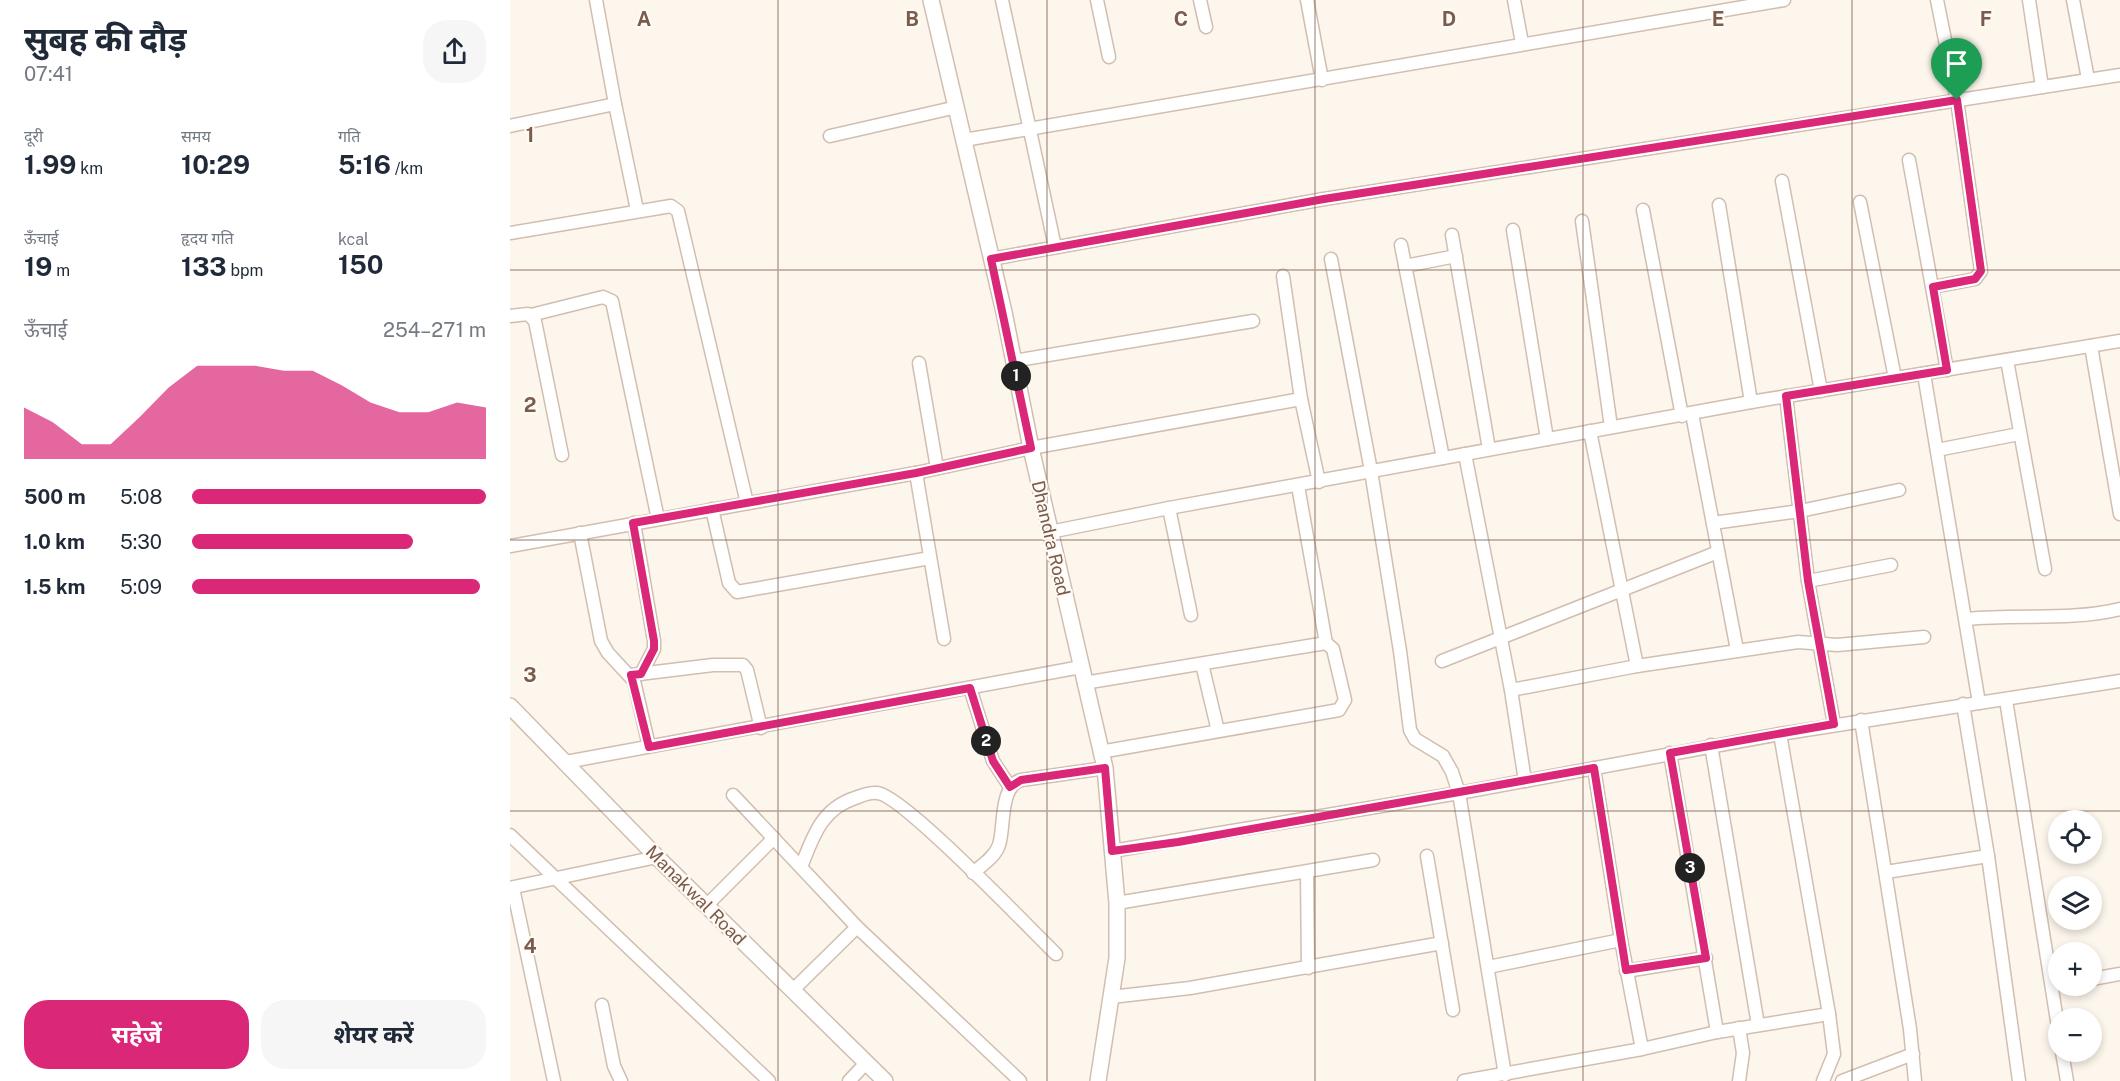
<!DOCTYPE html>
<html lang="hi">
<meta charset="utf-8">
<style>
body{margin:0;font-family:"Public Sans","Noto Sans Devanagari",sans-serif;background:#f6f6f7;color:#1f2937;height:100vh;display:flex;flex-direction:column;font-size:22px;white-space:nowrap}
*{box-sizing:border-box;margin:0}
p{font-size:20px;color:#747a83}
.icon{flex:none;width:33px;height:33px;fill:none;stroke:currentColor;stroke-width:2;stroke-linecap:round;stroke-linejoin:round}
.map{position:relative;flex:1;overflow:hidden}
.panel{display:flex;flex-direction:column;background:#fff;width:510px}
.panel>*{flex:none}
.buttons{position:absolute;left:1538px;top:810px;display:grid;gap:12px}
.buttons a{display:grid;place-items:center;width:54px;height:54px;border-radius:50%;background:#fff;box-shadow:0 3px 9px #0003;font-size:30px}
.pin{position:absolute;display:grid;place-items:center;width:51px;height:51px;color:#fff;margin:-62px -26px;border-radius:50% 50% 50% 0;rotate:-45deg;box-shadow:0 0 6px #0007}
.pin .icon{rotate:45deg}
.km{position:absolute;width:30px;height:30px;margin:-15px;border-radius:50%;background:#222;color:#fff;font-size:16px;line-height:30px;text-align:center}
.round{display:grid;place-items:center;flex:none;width:63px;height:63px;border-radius:24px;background:#f6f6f7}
.headline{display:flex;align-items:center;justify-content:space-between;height:102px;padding:0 24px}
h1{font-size:33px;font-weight:700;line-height:45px}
.metrics{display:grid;grid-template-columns:repeat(3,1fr);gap:9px;height:102px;padding:6px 24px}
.metrics div{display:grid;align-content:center}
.metrics b{font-size:26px;font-weight:700}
.metrics small{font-size:16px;font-weight:400}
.metrics p{font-size:16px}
.chart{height:168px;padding:12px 24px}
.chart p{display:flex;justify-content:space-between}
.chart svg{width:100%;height:108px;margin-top:6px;fill:#db2777;opacity:.7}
.cta{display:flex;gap:12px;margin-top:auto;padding:12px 24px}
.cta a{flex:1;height:69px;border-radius:24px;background:#db2777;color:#fff;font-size:24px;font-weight:700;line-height:69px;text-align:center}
.cta a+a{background:#f6f6f7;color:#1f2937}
ul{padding:0 24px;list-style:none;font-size:20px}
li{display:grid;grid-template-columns:96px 72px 1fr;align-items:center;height:45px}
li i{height:15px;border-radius:8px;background:#db2777}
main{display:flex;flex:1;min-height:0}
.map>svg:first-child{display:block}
</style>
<main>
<section class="panel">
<div class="headline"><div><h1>सुबह की दौड़</h1><p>07:41</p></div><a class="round"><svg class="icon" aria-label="share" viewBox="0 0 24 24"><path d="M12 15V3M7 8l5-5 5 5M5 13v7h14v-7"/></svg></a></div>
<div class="metrics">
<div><p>दूरी</p><b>1.99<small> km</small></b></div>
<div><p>समय</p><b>10:29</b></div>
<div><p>गति</p><b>5:16<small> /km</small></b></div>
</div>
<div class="metrics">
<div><p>ऊँचाई</p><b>19<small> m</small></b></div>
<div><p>हृदय गति</p><b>133<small> bpm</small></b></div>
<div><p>kcal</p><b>150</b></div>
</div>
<div class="chart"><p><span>ऊँचाई</span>254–271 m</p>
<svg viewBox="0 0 160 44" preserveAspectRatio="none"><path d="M0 44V23L10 29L20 38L30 38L40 27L50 15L60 6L70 6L80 6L90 8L100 8L110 14L120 21L130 25L140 25L150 21L160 23V44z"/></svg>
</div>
<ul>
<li><b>500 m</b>5:08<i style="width:100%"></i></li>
<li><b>1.0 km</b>5:30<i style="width:75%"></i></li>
<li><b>1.5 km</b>5:09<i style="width:98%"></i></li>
</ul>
<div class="cta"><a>सहेजें</a><a>शेयर करें</a></div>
</section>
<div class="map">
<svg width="1610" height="1081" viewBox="0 0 1610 1081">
<rect width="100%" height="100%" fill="#fdf6ec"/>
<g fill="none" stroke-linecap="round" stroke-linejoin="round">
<!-- minor casing -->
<g stroke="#d1beb0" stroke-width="15">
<g id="minor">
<polyline points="86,0 105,104"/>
<polyline points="492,0 545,247"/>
<polyline points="587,0 599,57"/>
<polyline points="690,0 696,27"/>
<polyline points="797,0 812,80"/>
<polyline points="1004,0 1012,43"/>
<polyline points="1519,0 1532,87"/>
<polyline points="1563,0 1578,79"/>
<polyline points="0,126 105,104 127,210"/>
<polyline points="320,136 447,107"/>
<polyline points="454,140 1274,0"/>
<polyline points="1399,160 1437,370"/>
<polyline points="1272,181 1311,391"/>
<polyline points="1350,202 1385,378"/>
<polyline points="1209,205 1241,402"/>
<polyline points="1133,210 1172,416"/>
<polyline points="1072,221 1101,427"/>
<polyline points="1003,230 1037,439"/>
<polyline points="0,233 161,206 168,211 237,503"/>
<polyline points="942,235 979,449"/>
<polyline points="891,245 933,458"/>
<polyline points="481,259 814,199 1610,75"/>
<polyline points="821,259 861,471 890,651 900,730 905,739 933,756 942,772 949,793 995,1075"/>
<polyline points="895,266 946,256"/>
<polyline points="773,276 791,399 809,482"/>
<polyline points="1423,287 1465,279 1471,271 1447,100 1427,0"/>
<polyline points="21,315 93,297 102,301 148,519"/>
<polyline points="0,316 18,314 25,321 52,455"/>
<polyline points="1581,346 1610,514"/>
<polyline points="1497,360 1535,569"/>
<polyline points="503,361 743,321"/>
<polyline points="409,363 427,468"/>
<polyline points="1414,374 1469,703"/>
<polyline points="1276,396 1298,581 1324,724"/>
<polyline points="1182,414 1227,650"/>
<polyline points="1080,431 1127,666"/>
<polyline points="1427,450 1509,434"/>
<polyline points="955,454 1001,690 1015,781"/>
<polyline points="406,473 434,639"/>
<polyline points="788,486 816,643"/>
<polyline points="659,508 681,615"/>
<polyline points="202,509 219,583 227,592 420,558"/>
<polyline points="124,523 144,641 144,649 131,674"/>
<polyline points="1203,523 1290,511 1389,490"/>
<polyline points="540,532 659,508 1241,402 1610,341"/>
<polyline points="70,533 91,641 98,653 124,681 139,746"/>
<polyline points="0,546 406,473 521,448 791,399"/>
<polyline points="1298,581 1381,565"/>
<path d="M1457,619C1508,614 1560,621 1610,609"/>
<polyline points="932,661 1208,552"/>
<polyline points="692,664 708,731"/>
<polyline points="121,675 203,665 233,665 237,670 251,728"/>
<polyline points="574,683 816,643 823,649 835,700 829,710 590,752"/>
<polyline points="460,688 483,761 500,787"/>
<polyline points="1001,690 1127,666 1288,642 1327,645 1414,637"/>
<polyline points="1496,700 1548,1027"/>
<polyline points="1453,704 1478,856 1509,1081"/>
<polyline points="1351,720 1400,1029 1405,1081"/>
<polyline points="1270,734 1610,681"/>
<polyline points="1201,745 1248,1025"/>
<polyline points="1160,753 1207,1032"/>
<polyline points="56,762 571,667"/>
<polyline points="1084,768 1111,940 1132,1049"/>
<polyline points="223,795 347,927 510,1081"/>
<polyline points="0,835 259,1081"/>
<polyline points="602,851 949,793 1270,734 1319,1014"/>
<polyline points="917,856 943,1010"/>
<path d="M291,867C303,837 311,809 345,798C351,796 359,792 367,793C392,794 520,929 546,954"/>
<polyline points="1376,872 1478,856"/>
<path d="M463,873C472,865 485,857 489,845C495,827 489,787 511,780L595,768"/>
<polyline points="797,873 798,968"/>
<polyline points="0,888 147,857"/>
<polyline points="3,888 44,1081"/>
<polyline points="607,903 863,860"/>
<polyline points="196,906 264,838"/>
<polyline points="978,967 1111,940"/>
<polyline points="1116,971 1196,958"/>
<polyline points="1582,979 1610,974"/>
<polyline points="282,991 347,927"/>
<polyline points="601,997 680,988 932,943"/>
<polyline points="92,1005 104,1066 111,1081"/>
<polyline points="1552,1052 1557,1081"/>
<polyline points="339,1081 356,1063"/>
<polyline points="954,1081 1132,1049 1207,1032 1319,1014 1324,1054 1313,1081"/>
<polyline points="1229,1081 1233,1053 1229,1028"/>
<polyline points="1332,1081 1403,1054"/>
</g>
</g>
<!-- tertiary casing -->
<g stroke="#d1beb0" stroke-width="18">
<g id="tertiary">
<polyline points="421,0 494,312 521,448 595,768 607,903 607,958 588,1081"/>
<polyline points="0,706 147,857 375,1081"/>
</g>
</g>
<!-- minor -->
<use href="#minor" stroke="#fff" stroke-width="12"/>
<!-- tertiary -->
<use href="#tertiary" stroke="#fff" stroke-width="15"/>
</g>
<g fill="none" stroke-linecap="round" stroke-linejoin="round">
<!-- route casing -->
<g stroke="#fff" stroke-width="12">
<polygon id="route" points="1447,100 1471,271 1465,279 1423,287 1437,370 1276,396 1298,581 1324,724 1160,753 1196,958 1116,970 1084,768 668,842 602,851 595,768 511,780 500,787 483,761 460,688 139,747 121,675 131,674 144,649 144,641 123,523 406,473 521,448 481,259 814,199"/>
</g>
<!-- route -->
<use href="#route" stroke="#db2777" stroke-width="8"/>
</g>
<!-- grid -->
<path fill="none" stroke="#7a5c4d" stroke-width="1.5" stroke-opacity="0.55" d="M268,0V1081M537,0V1081M805,0V1081M1073,0V1081M1342,0V1081M0,270H1610M0,540H1610M0,811H1610"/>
<g text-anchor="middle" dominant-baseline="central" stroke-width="4.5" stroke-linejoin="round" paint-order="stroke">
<!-- street labels -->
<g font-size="18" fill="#7a5c4d" stroke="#fffaf3">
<text transform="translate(541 538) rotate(77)">Dhandra Road</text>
<text transform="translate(186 895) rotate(45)">Manakwal Road</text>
</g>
</g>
<g font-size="20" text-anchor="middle" font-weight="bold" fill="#7a5c4d" stroke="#fffaf3" stroke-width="4.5" stroke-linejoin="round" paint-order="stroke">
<text x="134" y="26">A</text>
<text x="402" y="26">B</text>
<text x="671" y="26">C</text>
<text x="939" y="26">D</text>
<text x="1208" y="26">E</text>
<text x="1476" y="26">F</text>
<text x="20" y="142">1</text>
<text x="20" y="412">2</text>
<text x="20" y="682">3</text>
<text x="20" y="953">4</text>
</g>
</svg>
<div class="buttons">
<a><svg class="icon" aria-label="locate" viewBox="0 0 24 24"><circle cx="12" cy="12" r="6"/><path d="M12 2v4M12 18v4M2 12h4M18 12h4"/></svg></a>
<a><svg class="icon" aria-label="layers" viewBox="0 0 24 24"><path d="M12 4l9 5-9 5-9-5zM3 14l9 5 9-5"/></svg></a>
<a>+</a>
<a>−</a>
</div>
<div class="pin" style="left:1447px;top:100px;background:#1e9e55"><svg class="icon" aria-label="arrive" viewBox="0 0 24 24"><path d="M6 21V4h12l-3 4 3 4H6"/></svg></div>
<b class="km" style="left:506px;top:376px">1</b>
<b class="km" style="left:476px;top:741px">2</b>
<b class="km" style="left:1180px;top:868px">3</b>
</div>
</main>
